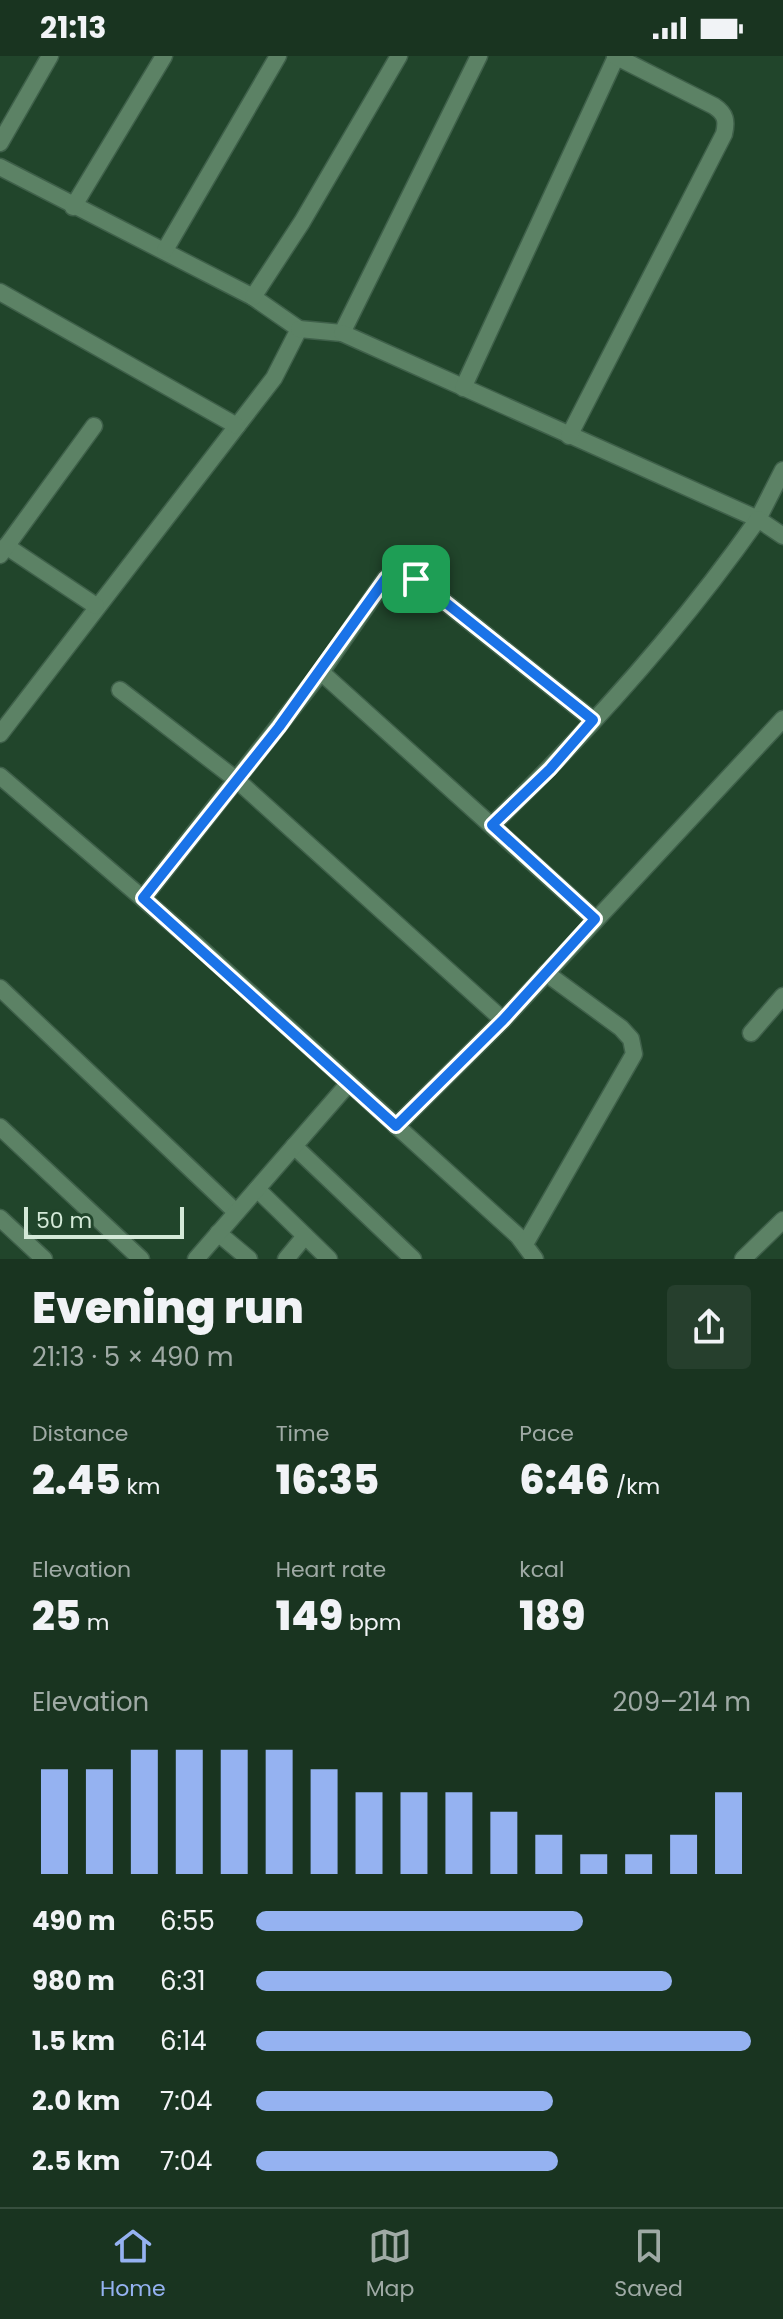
<!DOCTYPE html>
<meta charset="utf-8">
<style>
body{margin:0;font-family:Poppins,sans-serif;background:#263f2d;color:#f1f3f6;height:100vh;display:flex;flex-direction:column;font-size:30px;white-space:nowrap}
*{box-sizing:border-box;margin:0}
p{font-size:26px;color:#9faaa5}
.icon{flex:none;width:44px;height:44px;fill:none;stroke:currentColor;stroke-width:2;stroke-linecap:round;stroke-linejoin:round}
.map{position:relative;height:1203px;overflow:hidden}
.sheet{display:flex;flex-direction:column;background:#193420;flex:1}
.sheet>*{flex:none}
.scale{position:absolute;left:24px;bottom:20px;width:160px;box-sizing:border-box;padding-left:8px;border:4px solid #d4e9d8;border-top:0;font-size:22px;line-height:28px;white-space:nowrap;color:#d4e9d8;-webkit-text-stroke:6px #21452b;paint-order:stroke}
.pin{position:absolute;display:grid;place-items:center;width:68px;height:68px;color:#fff;margin:-34px;border-radius:16px;box-shadow:0 4px 12px #0006}
.round{display:grid;place-items:center;flex:none;width:84px;height:84px;border-radius:8px;background:#263f2d}
.head{display:flex;align-items:center;justify-content:space-between;height:136px;padding:0 32px}
h1{font-size:44px;font-weight:800;line-height:60px}
.figures{display:grid;grid-template-columns:repeat(3,1fr);gap:12px;height:136px;padding:8px 32px}
.figures div{display:grid;align-content:center}
.figures b{font-size:40px;font-weight:800}
.figures small{font-size:22px;font-weight:400}
.figures p{font-size:22px}
.chart{height:224px;padding:16px 32px}
.chart p{display:flex;justify-content:space-between}
.chart svg{width:100%;height:144px;margin-top:8px;stroke:#95b2f1;stroke-width:6}
ul{padding:0 32px;list-style:none;font-size:26px}
li{display:grid;grid-template-columns:128px 96px 1fr;align-items:center;height:60px}
li i{height:20px;border-radius:10px;background:#95b2f1}
.status{display:flex;justify-content:space-between;align-items:center;height:56px;padding:0 40px;background:#193420;direction:ltr}
.status svg{height:22px;fill:currentColor}
.tab-bar{display:flex;justify-content:space-around;align-items:center;height:112px;border-top:2px solid #374f3e;background:#193420;font-size:22px;color:#9faaa5}
.tab-bar a{display:grid;justify-items:center;gap:4px}
.tab-bar .current{color:#95b2f1}
.map>svg:first-child{display:block}
</style>
<div class="status"><b>21:13</b><svg viewBox="0 0 49 12"><path d="M0 12V9h3v3zM5 12V6h3v6zM10 12V3h3v9zM15 12V0h3v12zM26 1h20v11H26zM47 4h2v5h-2z"/></svg></div>
<div class="map">
<svg width="783" height="1203" viewBox="0 0 783 1203">
<rect width="100%" height="100%" fill="#21452b"/>
<g fill="none" stroke-linecap="round" stroke-linejoin="round">
<!-- street casing -->
<g stroke="#3f604a" stroke-width="19">
<g id="street">
<polyline points="0,87 50,0"/>
<polyline points="0,111 253,241 299,273 274,322 0,678"/>
<polyline points="73,151 164,0"/>
<polyline points="165,194 278,0"/>
<polyline points="0,236 237,370"/>
<polyline points="253,241 302,166 399,0"/>
<polyline points="299,273 342,277 479,0"/>
<polyline points="342,277 758,463 783,414"/>
<polyline points="463,332 616,1"/>
<path d="M569,380L724,78C727,65 726,58 714,50L615,0"/>
<polyline points="6,490 96,550"/>
<polyline points="0,499 94,370"/>
<polyline points="321,616 595,863"/>
<polyline points="120,634 238,725 503,964"/>
<polyline points="0,720 197,889 518,1180 535,1203"/>
<path d="M492,769C589,675 680,574 758,463L783,480"/>
<polyline points="143,842 321,616 386,522 400,517 416,523 593,664"/>
<polyline points="0,932 236,1156"/>
<polyline points="751,977 783,940"/>
<polyline points="396,1070 503,964 783,663"/>
<polyline points="0,1071 141,1203"/>
<polyline points="294,1090 413,1203"/>
<polyline points="257,1133 329,1203"/>
<polyline points="0,1162 44,1203"/>
<polyline points="218,1177 249,1203"/>
<polyline points="525,1188 634,998 631,983 621,972 546,917"/>
<polyline points="196,1203 349,1027"/>
<polyline points="286,1203 305,1180"/>
<polyline points="743,1203 783,1164"/>
</g>
</g>
<!-- street -->
<use href="#street" stroke="#5c8265" stroke-width="16"/>
</g>
<g fill="none" stroke-linecap="round" stroke-linejoin="round">
<!-- route casing -->
<g stroke="#fff" stroke-width="16">
<polygon id="route" points="400,517 416,523 593,664 550,713 492,769 595,863 503,964 396,1070 143,842 279,671 386,522"/>
</g>
<!-- route -->
<use href="#route" stroke="#1a73e8" stroke-width="10"/>
</g>
</svg>
<div class="scale">50 m</div>
<div class="pin" style="left:416px;top:523px;background:#1e9e55"><svg class="icon" aria-label="arrive" viewBox="0 0 24 24"><path d="M6 21V4h12l-3 4 3 4H6"/></svg></div>
</div>
<section class="sheet">
<div class="head"><div><h1>Evening run</h1><p>21:13 · 5 × 490 m</p></div><a class="round"><svg class="icon" aria-label="share" viewBox="0 0 24 24"><path d="M12 15V3M7 8l5-5 5 5M5 13v7h14v-7"/></svg></a></div>
<div class="figures">
<div><p>Distance</p><b>2.45<small> km</small></b></div>
<div><p>Time</p><b>16:35</b></div>
<div><p>Pace</p><b>6:46<small> /km</small></b></div>
</div>
<div class="figures">
<div><p>Elevation</p><b>25<small> m</small></b></div>
<div><p>Heart rate</p><b>149<small> bpm</small></b></div>
<div><p>kcal</p><b>189</b></div>
</div>
<div class="chart"><p><span>Elevation</span>209–214 m</p>
<svg viewBox="0 0 160 44" preserveAspectRatio="none"><path d="M5 44V12M15 44V12M25 44V6M35 44V6M45 44V6M55 44V6M65 44V12M75 44V19M85 44V19M95 44V19M105 44V25M115 44V32M125 44V38M135 44V38M145 44V32M155 44V19"/></svg>
</div>
<ul>
<li><b>490 m</b>6:55<i style="width:66%"></i></li>
<li><b>980 m</b>6:31<i style="width:84%"></i></li>
<li><b>1.5 km</b>6:14<i style="width:100%"></i></li>
<li><b>2.0 km</b>7:04<i style="width:60%"></i></li>
<li><b>2.5 km</b>7:04<i style="width:61%"></i></li>
</ul>
</section>
<nav class="tab-bar">
<a class="current"><svg class="icon" aria-label="home" viewBox="0 0 24 24"><path d="M3 11l9-7 9 7M6 9v11h12V9"/></svg>Home</a>
<a><svg class="icon" aria-label="map" viewBox="0 0 24 24"><path d="M3 6l6-2 6 2 6-2v14l-6 2-6-2-6 2zM9 4v14M15 6v14"/></svg>Map</a>
<a><svg class="icon" aria-label="saved" viewBox="0 0 24 24"><path d="M7 4h10v16l-5-4-5 4z"/></svg>Saved</a>
</nav>
